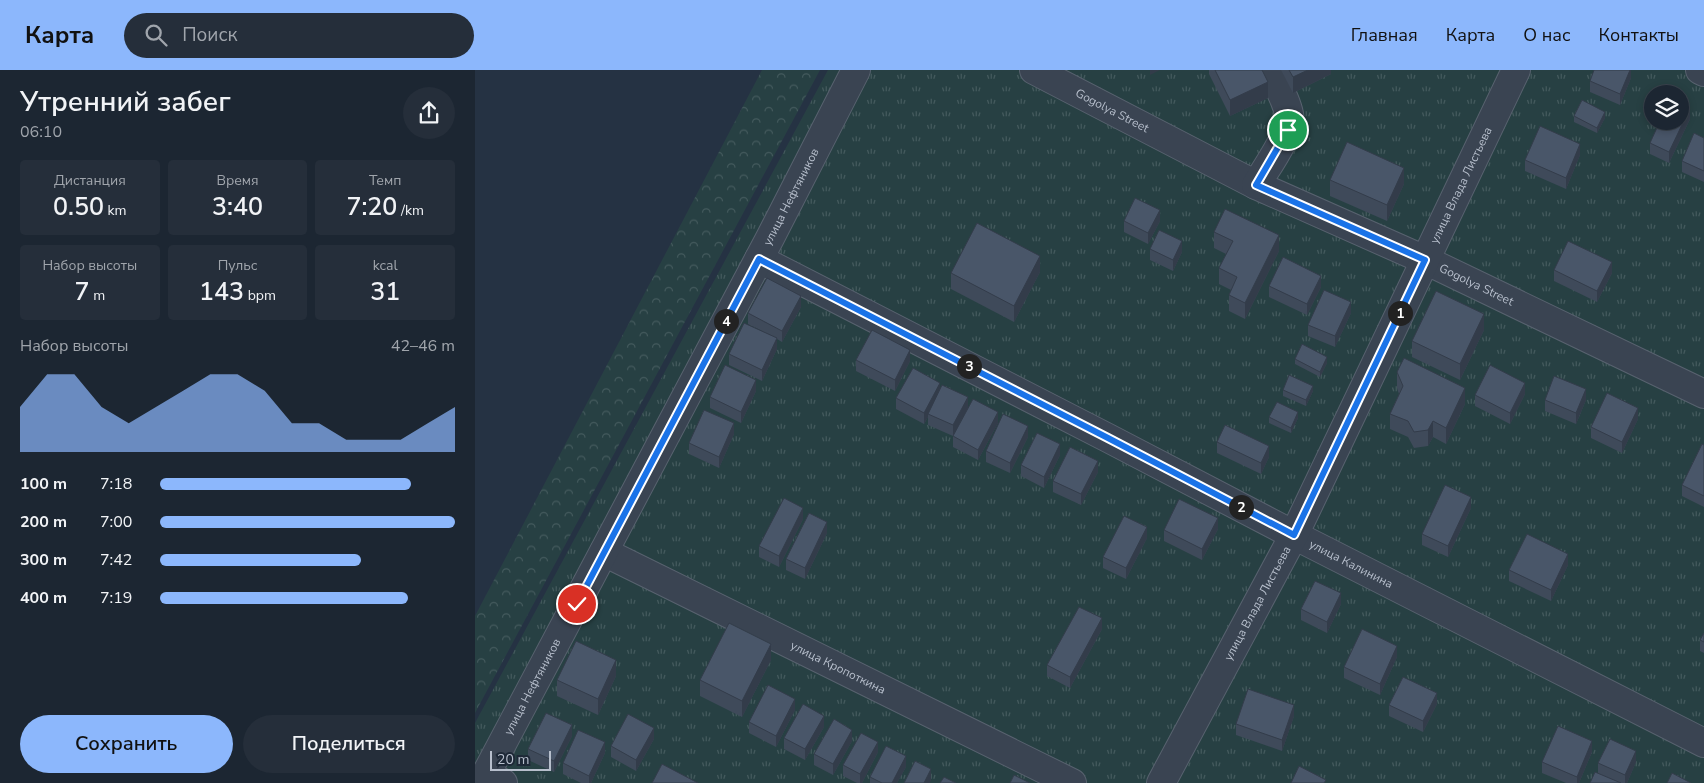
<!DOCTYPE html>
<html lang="ru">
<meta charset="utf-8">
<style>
body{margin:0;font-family:"Nunito Sans",sans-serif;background:#252e3a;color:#f1f3f6;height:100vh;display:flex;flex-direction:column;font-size:19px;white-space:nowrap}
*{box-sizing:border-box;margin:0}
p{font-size:16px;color:#a0a5ac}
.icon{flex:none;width:28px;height:28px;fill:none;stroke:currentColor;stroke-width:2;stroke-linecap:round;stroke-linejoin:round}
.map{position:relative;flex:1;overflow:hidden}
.details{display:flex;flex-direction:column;background:#1c2632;width:475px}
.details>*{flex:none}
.controls{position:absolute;left:1169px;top:15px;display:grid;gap:10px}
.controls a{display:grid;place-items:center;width:45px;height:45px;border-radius:50%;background:#1c2632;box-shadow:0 2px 8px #0003,0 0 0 1px #3a434d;font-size:25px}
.scale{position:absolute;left:15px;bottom:12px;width:61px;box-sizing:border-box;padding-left:5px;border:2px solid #b7bfcc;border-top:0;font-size:14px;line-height:18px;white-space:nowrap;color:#b7bfcc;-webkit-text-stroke:4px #1e2937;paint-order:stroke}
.pin{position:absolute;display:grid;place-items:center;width:42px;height:42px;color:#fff;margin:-21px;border:2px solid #fff;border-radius:50%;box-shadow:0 1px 5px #0007}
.km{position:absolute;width:25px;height:25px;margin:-12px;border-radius:50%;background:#222;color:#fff;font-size:14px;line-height:25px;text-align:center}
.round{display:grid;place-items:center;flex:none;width:52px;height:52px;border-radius:26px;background:#252e3a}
.headline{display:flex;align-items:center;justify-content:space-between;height:85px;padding:0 20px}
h1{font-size:28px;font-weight:600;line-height:38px}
.metrics{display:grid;grid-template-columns:repeat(3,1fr);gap:8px;height:85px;padding:5px 20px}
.metrics div{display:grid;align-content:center;border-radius:5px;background:#252e3a;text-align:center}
.metrics b{font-size:25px;font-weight:600}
.metrics small{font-size:14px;font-weight:400}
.metrics p{font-size:14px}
.chart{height:140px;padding:10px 20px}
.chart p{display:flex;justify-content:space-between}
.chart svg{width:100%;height:90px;margin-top:5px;fill:#8cb7fc;opacity:.7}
.cta{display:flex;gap:10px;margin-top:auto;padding:10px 20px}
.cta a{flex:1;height:58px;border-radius:30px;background:#8cb7fc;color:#111;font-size:20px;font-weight:600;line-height:58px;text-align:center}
.cta a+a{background:#252e3a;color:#f1f3f6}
ul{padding:0 20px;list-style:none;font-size:16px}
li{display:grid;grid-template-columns:80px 60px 1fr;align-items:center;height:38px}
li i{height:12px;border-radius:6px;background:#8cb7fc}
header{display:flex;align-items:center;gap:30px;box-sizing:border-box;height:70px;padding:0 25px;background:#8cb7fc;color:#111}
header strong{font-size:24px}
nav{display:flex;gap:28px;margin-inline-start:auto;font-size:18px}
.search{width:350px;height:45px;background:#252e3a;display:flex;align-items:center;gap:12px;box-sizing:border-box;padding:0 18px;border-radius:28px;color:#a0a5ac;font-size:19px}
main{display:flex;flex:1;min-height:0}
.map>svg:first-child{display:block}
</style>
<header>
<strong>Карта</strong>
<div class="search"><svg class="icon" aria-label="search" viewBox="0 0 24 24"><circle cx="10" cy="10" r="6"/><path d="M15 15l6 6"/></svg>Поиск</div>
<nav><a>Главная</a><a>Карта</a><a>О нас</a><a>Контакты</a></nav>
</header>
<main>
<section class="details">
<div class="headline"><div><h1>Утренний забег</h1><p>06:10</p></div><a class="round"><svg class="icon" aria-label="share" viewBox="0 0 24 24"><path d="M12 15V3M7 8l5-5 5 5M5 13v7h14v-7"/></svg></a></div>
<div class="metrics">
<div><p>Дистанция</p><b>0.50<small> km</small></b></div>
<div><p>Время</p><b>3:40</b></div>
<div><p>Темп</p><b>7:20<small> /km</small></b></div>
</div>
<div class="metrics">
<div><p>Набор высоты</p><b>7<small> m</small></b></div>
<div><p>Пульс</p><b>143<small> bpm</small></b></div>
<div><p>kcal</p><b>31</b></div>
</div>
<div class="chart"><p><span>Набор высоты</span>42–46 m</p>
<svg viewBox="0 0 160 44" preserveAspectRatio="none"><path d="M0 44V22L10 6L20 6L30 22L40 30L50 22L60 14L70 6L80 6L90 14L100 30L110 30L120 38L130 38L140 38L150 30L160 22V44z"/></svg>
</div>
<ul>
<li><b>100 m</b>7:18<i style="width:85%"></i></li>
<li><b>200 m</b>7:00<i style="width:100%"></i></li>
<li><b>300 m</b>7:42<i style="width:68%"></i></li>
<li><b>400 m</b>7:19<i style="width:84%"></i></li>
</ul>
<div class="cta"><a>Сохранить</a><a>Поделиться</a></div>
</section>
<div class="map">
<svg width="1229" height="713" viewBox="0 0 1229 713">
<defs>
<pattern id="grass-tufts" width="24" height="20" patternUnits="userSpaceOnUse" patternTransform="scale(1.25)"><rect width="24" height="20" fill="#274043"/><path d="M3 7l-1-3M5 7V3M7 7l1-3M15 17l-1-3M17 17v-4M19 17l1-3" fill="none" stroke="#445a5d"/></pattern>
<pattern id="forest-crowns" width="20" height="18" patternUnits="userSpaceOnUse" patternTransform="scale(1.25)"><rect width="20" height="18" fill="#274043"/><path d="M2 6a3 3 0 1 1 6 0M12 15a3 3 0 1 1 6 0" fill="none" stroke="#445a5d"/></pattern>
</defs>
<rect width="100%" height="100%" fill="#253243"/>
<!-- grass -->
<path fill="url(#grass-tufts)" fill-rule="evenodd" d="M353,0H1229V713H0V653ZM1178,24H1205V51H1178Z"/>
<!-- forest -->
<polygon fill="url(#forest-crowns)" points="287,0 345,0 0,643 0,546"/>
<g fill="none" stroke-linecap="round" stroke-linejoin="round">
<!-- minor casing -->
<g stroke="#58626f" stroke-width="30">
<g id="minor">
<path id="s1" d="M559,0L781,115L950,190L1229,324"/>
<polyline points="1225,0 1229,2"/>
<path d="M781,115C791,98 818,62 814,44C811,29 802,14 795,0"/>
<path id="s2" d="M284,189L633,368L819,465L1229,673"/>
<path id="s3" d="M129,482L597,713"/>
<path id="s4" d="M28,713L11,704L295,168L381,0"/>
<path id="s5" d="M686,713L819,465L1041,0"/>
</g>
</g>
<!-- minor -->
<use href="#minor" stroke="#3a4452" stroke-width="28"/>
</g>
<!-- wall -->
<g fill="#3f4a5a">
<polygon points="734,0 787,0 793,28 755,46 734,4"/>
<polygon points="806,0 856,0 856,4 818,23"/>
<polygon points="1156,0 1156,8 1145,35 1115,22 1115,11"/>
<polygon points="1099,46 1130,48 1122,63 1099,52"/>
<polygon points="1215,49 1194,93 1175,84 1175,73"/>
<polygon points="1229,68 1229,112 1207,102 1207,91"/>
<polygon points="1105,85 1091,119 1050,101 1050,90"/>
<polygon points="855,110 929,114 912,151 855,126"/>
<polygon points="649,151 685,151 673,174 649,162"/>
<polygon points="739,162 804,181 770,249 754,241 754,225 756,220 744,214 744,198 751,184 739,178"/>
<polygon points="675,179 707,182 698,201 675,190"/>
<polygon points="1079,200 1137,203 1122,232 1079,211"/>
<polygon points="565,202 539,252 476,219 476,203"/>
<polygon points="794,216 846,217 832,245 794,227"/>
<polygon points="326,237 307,272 302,269 302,279 287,311 254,295 254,284 287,261 273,254 273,243"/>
<polygon points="876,243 860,277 833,266 833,255"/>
<polygon points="1009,260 985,310 937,287 937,271"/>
<polygon points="820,289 852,293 845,307 820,294"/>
<polygon points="381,290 435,291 420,321 381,301"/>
<polygon points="922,302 990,334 971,374 958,367 953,376 939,378 933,367 915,359 915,344 924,324 922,318"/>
<polygon points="465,318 493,337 523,353 503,390 478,377 478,366 453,355 453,347 449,354 421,339 421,328"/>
<polygon points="808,320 838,321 831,336 808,326"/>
<polygon points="281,321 266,353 235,338 235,327"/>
<polygon points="1050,324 1035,354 1000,336 1000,325"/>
<polygon points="1070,330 1111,330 1101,354 1070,341"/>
<polygon points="794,347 823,348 816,363 794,353"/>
<polygon points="1163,349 1147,383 1116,368 1116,357"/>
<polygon points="259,364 244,398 214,384 214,373"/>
<polygon points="553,367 535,403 511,392 511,381"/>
<polygon points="742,372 794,387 786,404 742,383"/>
<polygon points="1229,375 1229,437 1207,426 1207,415"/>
<polygon points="585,385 569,418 546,406 546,395"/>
<polygon points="623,402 606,435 578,422 578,411"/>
<polygon points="996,438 973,487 947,475 947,464"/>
<polygon points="328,449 304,497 284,487 284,476"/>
<polygon points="743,459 727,490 689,471 689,460"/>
<polygon points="352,463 330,509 311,500 311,489"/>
<polygon points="672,468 651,509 628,498 628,487"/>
<polygon points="1093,495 1076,531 1034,511 1034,500"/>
<polygon points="866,534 852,563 826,550 826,539"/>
<polygon points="627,559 595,618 572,606 572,595"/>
<polygon points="1229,563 1229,583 1225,581 1225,570"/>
<polygon points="922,587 905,625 869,608 869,597"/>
<polygon points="296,590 267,647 225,626 225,610"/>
<polygon points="141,606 123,645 82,626 82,610"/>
<polygon points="962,634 948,662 914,646 914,635"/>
<polygon points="320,640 301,677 274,663 274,652"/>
<polygon points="819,646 807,681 761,665 761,654"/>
<polygon points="349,657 330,690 309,679 309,668"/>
<polygon points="97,666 79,702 53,690 53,679"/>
<polygon points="179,669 161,701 136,687 136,676"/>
<polygon points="377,671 358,705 339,695 339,684"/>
<polygon points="403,682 387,713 382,713 368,706 368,695"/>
<polygon points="1117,682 1104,713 1091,713 1067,703 1067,692"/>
<polygon points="130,683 116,713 106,713 88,704 88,693"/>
<polygon points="1161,692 1152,713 1115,713 1123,703 1123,693"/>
<polygon points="431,697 422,713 395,713 395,707"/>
</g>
<!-- shaded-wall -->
<g fill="#333c4a">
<polygon points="675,0 685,0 675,5"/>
<polygon points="833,0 856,0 856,4 818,23 818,7"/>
<polygon points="1155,0 1156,0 1156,8 1145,35 1145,24"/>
<polygon points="793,12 793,28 755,46 755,30"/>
<polygon points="1215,38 1215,49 1194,93 1194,82"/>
<polygon points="1130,42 1130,48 1122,63 1122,58"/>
<polygon points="1105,74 1105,85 1091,119 1091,108"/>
<polygon points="929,98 929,114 912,151 912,135"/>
<polygon points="685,140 685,151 673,174 673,163"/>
<polygon points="804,165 804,181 770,249 770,233"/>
<polygon points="707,171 707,182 698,201 698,190"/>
<polygon points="565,186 565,202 539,252 539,236"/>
<polygon points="1137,192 1137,203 1122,232 1122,221"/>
<polygon points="846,206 846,217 832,245 832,234"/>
<polygon points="326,226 326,237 307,272 307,261"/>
<polygon points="876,232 876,243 860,277 860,266"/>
<polygon points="1009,244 1009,260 985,310 985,294"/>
<polygon points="302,268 302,279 287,311 287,300"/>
<polygon points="435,280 435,291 420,321 420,310"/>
<polygon points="852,287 852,293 845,307 845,302"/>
<polygon points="281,310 281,321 266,353 266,342"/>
<polygon points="465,313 465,324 453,344 453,347 449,354 449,343"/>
<polygon points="1050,313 1050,324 1035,354 1035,343"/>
<polygon points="838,316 838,321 831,336 831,330"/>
<polygon points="990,318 990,334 971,374 971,358"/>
<polygon points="1111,319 1111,330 1101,354 1101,343"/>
<polygon points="493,327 493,338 478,366 478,355"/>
<polygon points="1163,338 1163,349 1147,383 1147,372"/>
<polygon points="523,342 523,353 503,390 503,380"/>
<polygon points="823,342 823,348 816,363 816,358"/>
<polygon points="958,351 958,367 953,376 953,360"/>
<polygon points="259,353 259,364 244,398 244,387"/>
<polygon points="553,356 553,367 535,403 535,393"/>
<polygon points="585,374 585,385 569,418 569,407"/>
<polygon points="794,376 794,387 786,404 786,393"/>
<polygon points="623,391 623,402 606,435 606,424"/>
<polygon points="996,427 996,438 973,487 973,476"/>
<polygon points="328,438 328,449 304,497 304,486"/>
<polygon points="743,448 743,459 727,490 727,479"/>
<polygon points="352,452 352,463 330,509 330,498"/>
<polygon points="672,457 672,468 651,509 651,498"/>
<polygon points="1093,484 1093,495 1076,531 1076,520"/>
<polygon points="866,523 866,534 852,563 852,552"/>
<polygon points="627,548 627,559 595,618 595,607"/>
<polygon points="296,574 296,590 267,647 267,631"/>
<polygon points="922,576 922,587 905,625 905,614"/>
<polygon points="141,590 141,606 123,645 123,629"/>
<polygon points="962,623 962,634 948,662 948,651"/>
<polygon points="320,629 320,640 301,677 301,666"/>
<polygon points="819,635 819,646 807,681 807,670"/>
<polygon points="349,646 349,657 330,690 330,679"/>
<polygon points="97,655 97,666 79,702 79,691"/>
<polygon points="179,658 179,669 161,701 161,690"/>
<polygon points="377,660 377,671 358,705 358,694"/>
<polygon points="1117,671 1117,682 1104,713 1102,713 1102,707"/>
<polygon points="130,672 130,683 116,713 114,713 114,706"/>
<polygon points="403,672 403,682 387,713 385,713 385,704"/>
<polygon points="1161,681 1161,692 1152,713 1150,713 1150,705"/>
<polygon points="431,686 431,697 422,713 417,713"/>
<polygon points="456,699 456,710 455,713 449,713"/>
</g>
<!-- building -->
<g fill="#495669" stroke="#333c4a">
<polygon points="740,0 787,0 793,12 755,30"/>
<polygon points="814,0 833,0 818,7"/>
<polygon points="1119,0 1155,0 1145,24 1115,11"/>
<polygon points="1107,30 1130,42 1122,58 1099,46"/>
<polygon points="1205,33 1215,38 1194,82 1175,73 1185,51 1205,51"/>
<polygon points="1065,56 1105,74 1091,108 1050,90"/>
<polygon points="1219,63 1229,68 1229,101 1207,91"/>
<polygon points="872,72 929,98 912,135 855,110"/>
<polygon points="660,128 685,140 673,163 649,151"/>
<polygon points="750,139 804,165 770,233 754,225 762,207 744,198 758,171 739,162"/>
<polygon points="502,153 565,186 539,236 476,203"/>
<polygon points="684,160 707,171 698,190 675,179"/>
<polygon points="1093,171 1137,192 1122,221 1079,200"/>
<polygon points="808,187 846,206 832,234 794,216"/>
<polygon points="292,208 326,226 307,261 273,243"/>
<polygon points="849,220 876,232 860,266 833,255"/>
<polygon points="961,221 1009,244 985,294 937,271"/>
<polygon points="269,253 302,268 287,300 254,284"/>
<polygon points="397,260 435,280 420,310 381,290"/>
<polygon points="827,274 852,287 845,302 820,289"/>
<polygon points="929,288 990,318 971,358 958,351 953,360 939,362 933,351 915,344 928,316 922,302"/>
<polygon points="250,295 281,310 266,342 235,327"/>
<polygon points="1015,295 1050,313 1035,343 1000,325"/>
<polygon points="438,298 465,313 449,343 421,328"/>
<polygon points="814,305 838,316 831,330 808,320"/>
<polygon points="1079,306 1111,319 1101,343 1070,330"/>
<polygon points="467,315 493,327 478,355 453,344"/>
<polygon points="1132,323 1163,338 1147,372 1116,357"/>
<polygon points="498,329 523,342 503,380 478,366"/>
<polygon points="802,332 823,342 816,358 794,347"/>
<polygon points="229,340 259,353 244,387 214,373"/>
<polygon points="528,344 553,356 535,393 511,381"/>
<polygon points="750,355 794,376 786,393 742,372"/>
<polygon points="562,363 585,374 569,407 546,395"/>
<polygon points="1227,374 1229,375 1229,426 1207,415"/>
<polygon points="595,377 623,391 606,424 578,411"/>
<polygon points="970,415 996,427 973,476 947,464"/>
<polygon points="309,428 328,438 304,486 284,476"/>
<polygon points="704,429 743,448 727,479 689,460"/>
<polygon points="334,443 352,452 330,498 311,489"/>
<polygon points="649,446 672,457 651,498 628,487"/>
<polygon points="1052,464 1093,484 1076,520 1034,500"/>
<polygon points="840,511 866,523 852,552 826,539"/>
<polygon points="604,537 627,548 595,607 572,595"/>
<polygon points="254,553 296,574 267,631 225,610"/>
<polygon points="887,559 922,576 905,614 869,597"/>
<polygon points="1229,563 1229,572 1225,570"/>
<polygon points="101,571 141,590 123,629 82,610"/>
<polygon points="928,607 962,623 948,651 914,635"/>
<polygon points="293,615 320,629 301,666 274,652"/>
<polygon points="773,619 819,635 807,670 761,654"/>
<polygon points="328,634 349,646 330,679 309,668"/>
<polygon points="71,643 97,655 79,691 53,679"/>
<polygon points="153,644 179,658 161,690 136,676"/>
<polygon points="359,649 377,660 358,694 339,684"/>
<polygon points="1083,656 1117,671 1102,707 1067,692"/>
<polygon points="103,660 130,672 114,706 88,693"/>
<polygon points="386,663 403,672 385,704 368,695"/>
<polygon points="1135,669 1161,681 1150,705 1123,693"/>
<polygon points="411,676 431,686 417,713 407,713 395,707"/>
<polygon points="440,691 456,699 449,713 429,713"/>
<polygon points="187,694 223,713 177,713"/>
<polygon points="824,696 851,710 849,713 816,713"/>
<polygon points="1120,702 1146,713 1115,713"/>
<polygon points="1197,703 1216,713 1192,713"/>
<polygon points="539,705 555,713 535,713"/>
<polygon points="469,707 481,713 465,713"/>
</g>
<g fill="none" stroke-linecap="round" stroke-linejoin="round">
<!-- route casing -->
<g stroke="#fff" stroke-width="10">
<polyline id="route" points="102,534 284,189 633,368 819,465 950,190 781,115 813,60"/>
</g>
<!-- route -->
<use href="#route" stroke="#1a73e8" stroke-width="6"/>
</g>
<g text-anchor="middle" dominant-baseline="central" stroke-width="4.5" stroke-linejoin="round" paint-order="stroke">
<!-- street labels -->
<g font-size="12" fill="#b7bfcc" stroke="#1e2937">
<text stroke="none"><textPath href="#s1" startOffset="88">Gogolya Street</textPath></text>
<text stroke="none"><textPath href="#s5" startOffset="669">улица Влада Листьева</textPath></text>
<text stroke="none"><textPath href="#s4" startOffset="672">улица Нефтяников</textPath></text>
<text stroke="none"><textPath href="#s1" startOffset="492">Gogolya Street</textPath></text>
<text stroke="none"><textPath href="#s2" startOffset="666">улица Калинина</textPath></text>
<text stroke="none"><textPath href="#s5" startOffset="204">улица Влада Листьева</textPath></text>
<text stroke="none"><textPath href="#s3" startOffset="261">улица Кропоткина</textPath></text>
<text stroke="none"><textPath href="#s4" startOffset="118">улица Нефтяников</textPath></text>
</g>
</g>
</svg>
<div class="controls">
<a><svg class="icon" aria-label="layers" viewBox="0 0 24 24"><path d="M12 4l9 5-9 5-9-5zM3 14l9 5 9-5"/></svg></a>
</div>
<div class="scale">20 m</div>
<div class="pin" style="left:813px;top:60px;background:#1e9e55"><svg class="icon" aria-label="arrive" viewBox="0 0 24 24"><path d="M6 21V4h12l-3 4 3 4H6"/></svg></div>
<div class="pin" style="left:102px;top:534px;background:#d93025"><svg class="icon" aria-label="check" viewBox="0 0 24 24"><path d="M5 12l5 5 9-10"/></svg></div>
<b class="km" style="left:925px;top:243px">1</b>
<b class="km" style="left:766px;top:437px">2</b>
<b class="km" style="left:494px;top:296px">3</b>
<b class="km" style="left:251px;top:251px">4</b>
</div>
</main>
